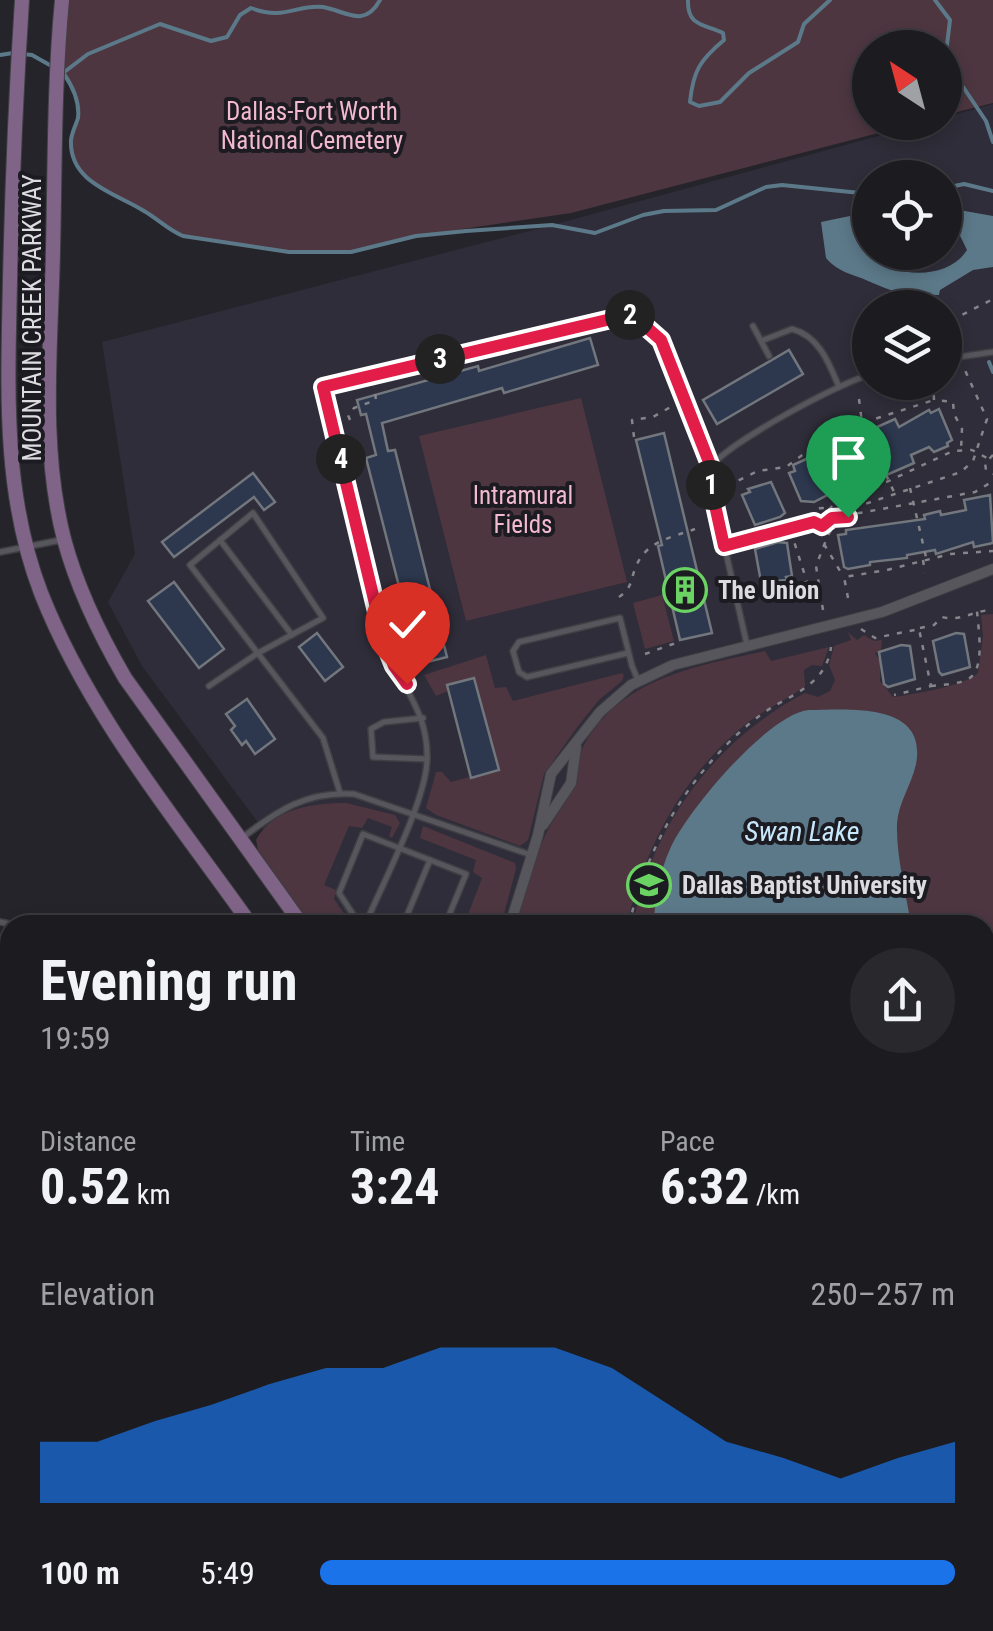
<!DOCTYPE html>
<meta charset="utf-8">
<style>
body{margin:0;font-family:"Roboto Condensed",sans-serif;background:#29282d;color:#f1f3f6;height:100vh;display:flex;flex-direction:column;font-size:38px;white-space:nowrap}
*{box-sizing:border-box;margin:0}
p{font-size:32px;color:#a0a1a5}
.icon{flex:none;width:55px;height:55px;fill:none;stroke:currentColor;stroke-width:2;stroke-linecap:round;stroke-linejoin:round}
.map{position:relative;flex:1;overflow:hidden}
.drawer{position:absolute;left:0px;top:915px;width:995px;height:718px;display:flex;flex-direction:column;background:#1c1b20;border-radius:30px 30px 0 0;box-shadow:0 5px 15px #0003,0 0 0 2px #3a393e}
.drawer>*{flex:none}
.needle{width:65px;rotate:324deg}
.tools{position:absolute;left:852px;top:30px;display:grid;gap:20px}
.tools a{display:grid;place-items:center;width:110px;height:110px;border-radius:50%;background:#1c1b20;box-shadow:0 5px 15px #0003,0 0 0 2px #3a393e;font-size:50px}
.pin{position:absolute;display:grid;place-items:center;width:85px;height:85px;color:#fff;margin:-102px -42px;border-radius:50% 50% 50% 0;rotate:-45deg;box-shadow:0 0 10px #0007}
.pin .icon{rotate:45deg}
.km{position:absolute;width:50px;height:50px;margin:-25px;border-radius:50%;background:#222;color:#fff;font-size:28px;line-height:50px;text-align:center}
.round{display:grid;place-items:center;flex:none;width:105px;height:105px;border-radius:52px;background:#29282d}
.head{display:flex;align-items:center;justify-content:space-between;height:170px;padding:0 40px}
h1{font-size:55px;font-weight:700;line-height:75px}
.metrics{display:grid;grid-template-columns:repeat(3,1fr);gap:15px;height:170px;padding:10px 40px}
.metrics div{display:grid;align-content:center}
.metrics b{font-size:50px;font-weight:700}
.metrics small{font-size:28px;font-weight:400}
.metrics p{font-size:28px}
.chart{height:280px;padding:20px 40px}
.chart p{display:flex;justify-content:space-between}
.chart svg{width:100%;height:180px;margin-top:10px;fill:#1a73e8;opacity:.7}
ul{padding:0 40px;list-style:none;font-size:32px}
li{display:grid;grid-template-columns:160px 120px 1fr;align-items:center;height:75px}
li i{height:25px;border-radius:12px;background:#1a73e8}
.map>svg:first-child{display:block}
</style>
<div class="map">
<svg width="993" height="1631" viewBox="0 0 993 1631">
<rect width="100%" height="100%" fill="#25242b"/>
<!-- built -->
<path fill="#2f2d39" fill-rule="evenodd" d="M993,104V1631H782L778,1623L985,1622V925H334L142,666L108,602L135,554L102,342L552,225L926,123L945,122V117ZM870,178H945V252H870ZM870,308H945V382H870Z"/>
<!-- green -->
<g fill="#4d3640">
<path d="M61,0H993V103L945,115V48H870V122L917,123L571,213L416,236L351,252H289L183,236C168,230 158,220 145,211C121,195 83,188 73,157C67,138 80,123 77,105C76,91 66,82 64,69C61,47 62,23 61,0Z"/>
<polygon points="581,398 627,582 466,621 419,436"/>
<polygon points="662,595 674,641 645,649 633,603"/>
<path d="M993,614V1226L985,1232V925H633C651,826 716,739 805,693L818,697L830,691L835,680L829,665L834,646L851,640L848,632L857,640L864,635L874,641L882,640L881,652L875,653L880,661V681L893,697C915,694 964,686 978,673L983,637L981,615Z"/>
<path d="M829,647L822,666L812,665L804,670L805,686C786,701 761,711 741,728C681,779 644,849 627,925H516C522,891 535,854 551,824C557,813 566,803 571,791C577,777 575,761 583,747C619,678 697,666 765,651L771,661Z"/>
<polygon points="486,655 495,688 506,687 513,701 622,673 624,675 622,681 599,700 578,726 544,774 528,840 520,846 436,815 426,808 436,772 442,772 451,782 499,769 474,678 447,685 448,691 436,696 424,675"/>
<path d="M346,803L395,815L400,823L392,838L389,836L392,827L368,818L362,828L349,826L324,885L336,890L334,899L352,925H311L258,850L256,840C273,808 314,803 346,803Z"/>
<polygon points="423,826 515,863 516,869 501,925 464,925 482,878 473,872 476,860 420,838"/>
<polygon points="993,1469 993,1631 913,1631 909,1623 985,1622 985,1505"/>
</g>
<!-- water -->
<g fill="#5c7989">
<path d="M959,210L993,216V267L973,270L940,290L939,295C904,296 899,294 868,281C851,273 839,273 826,258L821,222L850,216L870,227V252C890,279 948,281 967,250L950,215Z"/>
<path d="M809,710C847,710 928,701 916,764C912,784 898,803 897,824C896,856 906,893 911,925H653C656,899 659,873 670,849C686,812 769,713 809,710Z"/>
<polygon points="985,1068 993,1077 993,1192 985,1183"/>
<polygon points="0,1268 10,1279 10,1622 267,1622 270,1631 0,1631"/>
</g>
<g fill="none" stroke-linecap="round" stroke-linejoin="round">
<!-- stream -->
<g stroke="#5c7989" stroke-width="4">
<path d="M688,0C687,26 703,24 723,33L724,40C700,60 693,71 690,102L699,106L720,102L749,73L798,42L804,24L830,0"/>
<polyline points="935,0 950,20 946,53 951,69 986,121 993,142"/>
<polyline points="23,54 32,55 55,68"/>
<polyline points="0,55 13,53"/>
<path d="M63,73L88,54L160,24L211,41L227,37L240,15L251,8C285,21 296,4 323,7C346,11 364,29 380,0"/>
<path d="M64,74C73,87 80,101 78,118C76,125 72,132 71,140C69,183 116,193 144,211C158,219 168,230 183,236L289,252H351L416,236L466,231L552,225L595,233L643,215L664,211L716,210L766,187L782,185L870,194"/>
<polyline points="945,188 964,184 993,191"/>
<polyline points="945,214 950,215"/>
<polyline points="989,362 993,372"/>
</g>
</g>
<!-- building -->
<g fill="#2d384e" stroke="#72767d" stroke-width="2.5">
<polygon points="590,338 598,365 504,393 502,388 382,423 388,451 395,450 447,657 419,664 366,458 376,455 366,414 361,415 357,400 478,366 479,371"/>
<polygon points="789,350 803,374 717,424 703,400"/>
<polygon points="939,409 952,440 947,443 948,446 934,452 929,447 911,455 914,463 850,491 847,485 814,502 801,501 789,473 795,471 793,465 895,419 899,427 929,410 931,413"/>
<polygon points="664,433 712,633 680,640 658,546 662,545 636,440"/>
<polygon points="253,473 275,502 264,510 254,497 174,557 162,542"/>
<polygon points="771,482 785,513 780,517 755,525 742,495 750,492 748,489"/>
<polygon points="990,495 993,543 974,547 973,542 936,554 935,550 907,555 907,558 870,562 870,565 848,569 844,567 838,535 846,534 846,530 925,519 924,515 940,511 941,515 966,510 964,500"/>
<polygon points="778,542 787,543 792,576 786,577 787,580 761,582 755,549"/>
<polygon points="174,582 224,649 199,668 148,601"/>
<polygon points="317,633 343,667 325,681 299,647"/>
<polygon points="956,633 964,634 970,667 942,675 939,672 933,641"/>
<polygon points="901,645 910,646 915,679 888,687 884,684 879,652"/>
<polygon points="474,678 499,770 471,778 447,685"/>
<polygon points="247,699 275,739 255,754 246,741 242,745 231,730 235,726 226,714"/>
</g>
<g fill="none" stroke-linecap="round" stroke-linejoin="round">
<!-- service casing -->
<g stroke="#3f3f44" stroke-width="8">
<g id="service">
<path d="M753,326L761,341L792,329C819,336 829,363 839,387"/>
<polyline points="761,341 769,356"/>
<polyline points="945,359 993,352"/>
<polyline points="220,540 292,635"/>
<polyline points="0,552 61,540"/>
<path d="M747,645L711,487V467C726,444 842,381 870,375"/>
<polyline points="628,653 527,677 519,672 513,651 519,642 620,618 632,666 638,680"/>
<polyline points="209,686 258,653 323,618 253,513 190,565 323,738 340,793"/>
<polyline points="423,718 384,722 371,729 373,757 427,759"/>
<path d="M242,838C278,810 307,791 354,794L531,855"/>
<polyline points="0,922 14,925"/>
<polyline points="360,925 339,893 363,834 466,874 445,925"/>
<path d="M365,925C382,885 426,801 427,760C429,709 398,685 384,640C359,557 343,471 323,387L628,315L636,317L661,340L711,467"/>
<polyline points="403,925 430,860"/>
<polyline points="985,1251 993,1244"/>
<polyline points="985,1392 993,1361"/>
<polyline points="801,1622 809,1631"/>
<polyline points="825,1631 839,1622"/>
</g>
</g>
<!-- minor casing -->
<g stroke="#3f3f44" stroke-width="12">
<g id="minor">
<polyline points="543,825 571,783 576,747"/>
<polyline points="510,925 538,835 551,774 600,712 631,685 673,665 882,612 993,569"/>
<polyline points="985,1289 993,1298"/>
<polyline points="985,1340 993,1344"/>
<polyline points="985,1486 993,1451"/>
<polyline points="869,1631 883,1622"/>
</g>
</g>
<!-- secondary casing -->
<g stroke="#3f3f44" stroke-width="16">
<g id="secondary">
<path d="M22,0C16,93 12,186 10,280C8,386 2,492 41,593C89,715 176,819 251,925"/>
<path d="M62,0C54,84 55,167 53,251C51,346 40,446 64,539C77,588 100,635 125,678L302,925"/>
<polyline points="704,1622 707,1631"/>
<polyline points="745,1622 748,1631"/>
</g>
</g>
<!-- path -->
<g stroke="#86858b" stroke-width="2.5" stroke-dasharray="5 8" stroke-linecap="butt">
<polyline points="963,345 953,332 954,319 993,299"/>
<polyline points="933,382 934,400 953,402 954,414 962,429 961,450"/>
<polyline points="859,399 862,423 934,400"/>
<polyline points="350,420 348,415 354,408 376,400 374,386"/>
<polyline points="634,437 632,420 653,417 674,405"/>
<polyline points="993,455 985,463 986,470 993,474"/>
<polyline points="727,486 758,471 786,467 813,447 862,423 894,492"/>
<polyline points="910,488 926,557"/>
<circle cx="822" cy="517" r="9"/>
<polyline points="829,510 836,501 867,491 953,451 972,450 987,458"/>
<polyline points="832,518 975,492 993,481"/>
<polyline points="736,543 815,522"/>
<polyline points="824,544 843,576"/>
<polyline points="923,560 925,573"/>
<polyline points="808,583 820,601"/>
<polyline points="753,593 780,591 807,582 790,529"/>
<path d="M619,597C632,588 630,582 635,569C645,541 670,538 695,529"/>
<polyline points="848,598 844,577 887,570 950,554 993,551"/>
<polyline points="823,610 816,566 828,535 844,511 961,472 973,461 987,419 964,368"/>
<path d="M920,628L934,625L942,617C961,622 974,610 993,610"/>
<polyline points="861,629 875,638 919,629 931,686 894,695"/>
<polyline points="645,654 673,644 673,651"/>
<path d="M931,686C942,685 963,684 971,677C985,665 978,627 977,611"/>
<path d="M629,925C643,863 673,802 717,755C733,737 755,717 776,705C801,691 827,679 831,647"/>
<polyline points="907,1622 911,1631"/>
</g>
<!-- service -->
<use href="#service" stroke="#57565d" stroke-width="5"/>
<!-- minor -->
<use href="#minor" stroke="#57565d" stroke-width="10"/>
<!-- secondary -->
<use href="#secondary" stroke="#806488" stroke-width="14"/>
</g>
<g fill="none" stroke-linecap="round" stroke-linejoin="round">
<!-- route casing -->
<g stroke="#fff" stroke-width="20">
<polyline id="route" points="407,684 394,666 384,641 323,387 628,315 636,318 661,340 711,467 711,487 724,546 814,522 822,526 832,518 848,517"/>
</g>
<!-- route -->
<use href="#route" stroke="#e11d48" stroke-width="12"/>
</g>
<!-- icons -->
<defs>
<g id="building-ring" transform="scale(2.25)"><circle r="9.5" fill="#1c1b21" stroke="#6bd363" stroke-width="1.5"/><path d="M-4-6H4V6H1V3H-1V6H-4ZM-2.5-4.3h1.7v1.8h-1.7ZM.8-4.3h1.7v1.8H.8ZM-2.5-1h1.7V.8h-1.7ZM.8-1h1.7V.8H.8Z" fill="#6bd363"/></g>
<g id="university-ring" transform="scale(2.25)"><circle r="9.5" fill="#1c1b21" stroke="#6bd363" stroke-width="1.5"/><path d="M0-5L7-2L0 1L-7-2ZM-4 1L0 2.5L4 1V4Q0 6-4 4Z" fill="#6bd363"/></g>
</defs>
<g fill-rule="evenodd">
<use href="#building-ring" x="685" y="590"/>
<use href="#university-ring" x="649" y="885"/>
</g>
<g text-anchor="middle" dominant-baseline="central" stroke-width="8" stroke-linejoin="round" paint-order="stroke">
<!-- park labels -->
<g font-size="25" fill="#f2b9d0" stroke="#1c1b21">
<text x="312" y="111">Dallas-Fort Worth<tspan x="312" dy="29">National Cemetery</tspan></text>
<text x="523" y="495">Intramural<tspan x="523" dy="29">Fields</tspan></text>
</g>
<!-- street labels -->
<g font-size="25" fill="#dcdce0" stroke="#1c1b21">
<text transform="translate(32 318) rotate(-90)">MOUNTAIN CREEK PARKWAY</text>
</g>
<!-- poi labels -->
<g font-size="25" font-weight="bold" fill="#dcdce0" stroke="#1c1b21" text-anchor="start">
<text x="718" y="590">The Union</text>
<text x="682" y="885">Dallas Baptist University</text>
</g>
<!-- water labels -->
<g font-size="28" font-style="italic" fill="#c7e8fa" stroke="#1c1b21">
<text x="802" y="831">Swan Lake</text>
</g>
</g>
</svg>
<div class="tools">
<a><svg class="needle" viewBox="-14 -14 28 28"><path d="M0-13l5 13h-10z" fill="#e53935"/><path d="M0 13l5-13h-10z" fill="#a0a1a5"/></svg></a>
<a><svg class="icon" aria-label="locate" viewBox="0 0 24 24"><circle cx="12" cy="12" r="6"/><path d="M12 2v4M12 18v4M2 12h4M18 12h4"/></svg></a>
<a><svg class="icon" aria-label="layers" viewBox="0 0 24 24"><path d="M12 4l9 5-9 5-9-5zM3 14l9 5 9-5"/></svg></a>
</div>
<div class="pin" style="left:848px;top:517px;background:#1e9e55"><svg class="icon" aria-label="arrive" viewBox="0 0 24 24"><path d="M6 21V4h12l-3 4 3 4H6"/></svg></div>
<div class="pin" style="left:407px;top:684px;background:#d93025"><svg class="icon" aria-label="check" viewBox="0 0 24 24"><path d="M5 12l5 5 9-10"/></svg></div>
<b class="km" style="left:711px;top:485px">1</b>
<b class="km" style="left:630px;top:315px">2</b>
<b class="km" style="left:440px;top:359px">3</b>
<b class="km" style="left:341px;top:459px">4</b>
<section class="drawer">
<div class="head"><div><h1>Evening run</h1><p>19:59</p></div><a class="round"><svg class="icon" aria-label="share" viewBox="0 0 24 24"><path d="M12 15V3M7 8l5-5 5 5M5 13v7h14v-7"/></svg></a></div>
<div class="metrics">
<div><p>Distance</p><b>0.52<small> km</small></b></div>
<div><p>Time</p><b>3:24</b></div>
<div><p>Pace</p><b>6:32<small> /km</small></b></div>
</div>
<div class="chart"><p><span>Elevation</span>250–257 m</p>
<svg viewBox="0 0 160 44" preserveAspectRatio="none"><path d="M0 44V29L10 29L20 24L30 20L40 15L50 11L60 11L70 6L80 6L90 6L100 11L110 20L120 29L130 33L140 38L150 33L160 29V44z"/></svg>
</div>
<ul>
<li><b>100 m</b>5:49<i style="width:100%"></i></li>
</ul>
</section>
</div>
